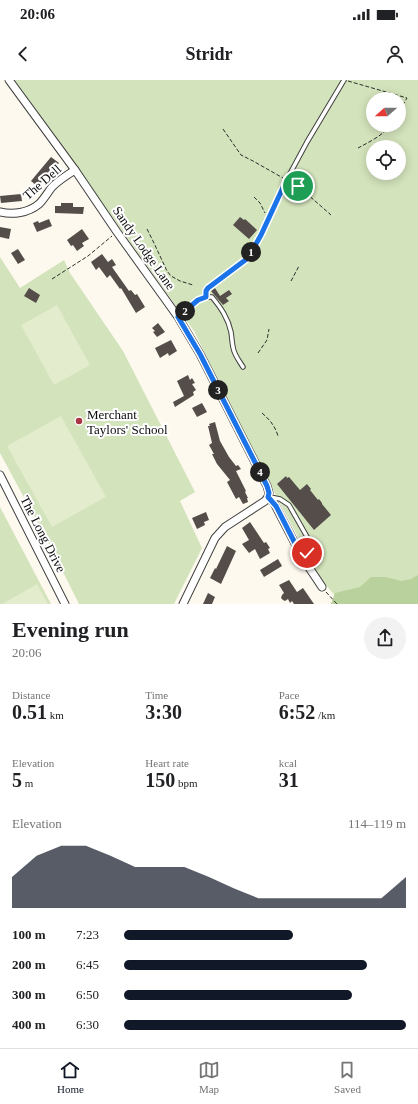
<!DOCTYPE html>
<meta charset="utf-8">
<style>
body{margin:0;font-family:"Times New Roman",serif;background:#f2f2f2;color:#202124;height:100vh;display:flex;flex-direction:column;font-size:15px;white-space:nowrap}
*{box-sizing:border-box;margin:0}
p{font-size:13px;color:#757577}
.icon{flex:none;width:22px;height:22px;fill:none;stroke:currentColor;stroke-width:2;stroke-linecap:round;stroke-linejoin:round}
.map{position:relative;height:524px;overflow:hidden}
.details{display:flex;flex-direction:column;background:#fff;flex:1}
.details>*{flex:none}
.needle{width:26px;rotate:249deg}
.tools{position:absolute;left:366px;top:12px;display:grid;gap:8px}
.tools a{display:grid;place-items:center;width:40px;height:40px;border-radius:50%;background:#fff;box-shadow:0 2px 10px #0003;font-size:20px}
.pin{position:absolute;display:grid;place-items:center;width:34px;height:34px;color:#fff;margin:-17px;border:2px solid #fff;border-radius:50%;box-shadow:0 1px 4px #0007}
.km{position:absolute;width:20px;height:20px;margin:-10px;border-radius:50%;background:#222;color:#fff;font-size:11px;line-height:20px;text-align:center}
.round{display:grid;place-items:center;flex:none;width:42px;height:42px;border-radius:21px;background:#f2f2f2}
.overview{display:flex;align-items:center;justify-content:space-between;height:68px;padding:0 12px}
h1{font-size:22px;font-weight:800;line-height:30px}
.metrics{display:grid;grid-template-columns:repeat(3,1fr);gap:6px;height:68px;padding:4px 12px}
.metrics div{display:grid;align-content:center}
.metrics b{font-size:20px;font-weight:800}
.metrics small{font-size:11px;font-weight:400}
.metrics p{font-size:11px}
.chart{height:112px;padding:8px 12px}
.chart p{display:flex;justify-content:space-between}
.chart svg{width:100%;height:72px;margin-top:4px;fill:#111827;opacity:.7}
ul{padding:0 12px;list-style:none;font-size:13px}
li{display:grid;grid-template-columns:64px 48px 1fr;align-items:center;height:30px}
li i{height:10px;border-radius:5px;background:#111827}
.status{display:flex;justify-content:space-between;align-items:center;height:28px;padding:0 20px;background:#fff;direction:ltr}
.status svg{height:11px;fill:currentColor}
header{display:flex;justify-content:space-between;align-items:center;height:52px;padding:0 12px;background:#fff;font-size:18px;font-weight:800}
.dock{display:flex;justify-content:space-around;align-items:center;height:56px;border-top:1px solid #e0e0e0;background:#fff;font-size:11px;color:#757577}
.dock a{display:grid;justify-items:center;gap:2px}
.dock .on{color:#111827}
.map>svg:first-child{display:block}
</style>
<div class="status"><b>20:06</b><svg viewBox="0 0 49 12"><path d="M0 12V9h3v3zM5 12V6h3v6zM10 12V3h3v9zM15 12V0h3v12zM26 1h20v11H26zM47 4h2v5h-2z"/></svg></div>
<header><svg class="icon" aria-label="back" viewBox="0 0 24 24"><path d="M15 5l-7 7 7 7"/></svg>Stridr<svg class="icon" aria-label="person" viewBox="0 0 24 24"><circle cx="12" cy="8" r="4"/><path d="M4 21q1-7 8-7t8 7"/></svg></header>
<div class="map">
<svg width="418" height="524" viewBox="0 0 418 524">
<rect width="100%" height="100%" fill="#fdf9ee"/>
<!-- green -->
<g fill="#d3e3bb" fill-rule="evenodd">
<path d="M14,0H418V524H342L319,497L252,370L194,251ZM373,19H399V45H373ZM373,67H399V93H373Z"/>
<polygon points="0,177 20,208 64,180 70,193 123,271 195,412 180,421 202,468 174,524 79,524 47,460 0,373"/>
<polygon points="0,427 51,524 0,524"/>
</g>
<!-- forest -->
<polygon fill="#b9d29d" points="418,495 418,524 331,524 335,513 360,507 371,497 386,497 401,501 411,499"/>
<!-- pitch -->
<g fill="#e3eccc">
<polygon points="57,225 90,285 54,305 21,245"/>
<polygon points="61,336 106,417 52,447 7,366"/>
<polygon points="37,504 48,524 2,524"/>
</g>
<!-- building -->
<g fill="#544d4a">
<polygon points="51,77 59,83 52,90 51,89 43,99 44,100 37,106 31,101"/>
<polygon points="21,114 22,121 1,123 0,116"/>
<polygon points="61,123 73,123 73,127 84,127 83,134 55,133 55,126 61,126"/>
<polygon points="240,137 244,140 245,139 257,150 249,159 233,145"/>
<polygon points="49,139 52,146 37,152 33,143 38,141 39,143"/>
<polygon points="0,147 11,149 9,159 0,157"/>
<polygon points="82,149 89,159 82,163 84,166 77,171 73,165 71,166 67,160"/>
<polygon points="18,169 25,180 18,184 11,173"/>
<polygon points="102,174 108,182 112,179 116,185 112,187 129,211 131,210 135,215 137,214 145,227 136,233 121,208 120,209 110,195 107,198 99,187 96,190 91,182"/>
<polygon points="29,208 40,215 36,223 24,216"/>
<polygon points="215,208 220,216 229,210 232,214 226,218 229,221 223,225 211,211"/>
<polygon points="158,243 165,252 157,257 153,252 155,251 152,248"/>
<polygon points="171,260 177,271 169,276 168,273 160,278 155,268"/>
<polygon points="188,295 190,300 192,298 195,303 192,304 196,310 193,312 194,315 175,327 173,322 184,316 177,301"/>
<polygon points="202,323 207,332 197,337 192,328"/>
<polygon points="215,342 220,361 229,377 236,386 238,385 241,389 236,391 246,411 245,412 248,418 247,418 248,422 243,424 239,417 236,419 227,402 230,400 217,384 212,374 214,374 209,365 212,363 208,346 210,346 209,344"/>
<polygon points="286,396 287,398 289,397 300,410 307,404 311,409 310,410 318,420 319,419 322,423 322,424 331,435 314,450 277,404"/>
<polygon points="206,432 209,440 204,442 205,445 197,449 192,438"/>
<polygon points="250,442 264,463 266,462 270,468 268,469 270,473 260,479 255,469 249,473 242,464 249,460 242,448"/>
<polygon points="227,466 236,471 221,504 210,498 215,488 216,489"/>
<polygon points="278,479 282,486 264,497 260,490"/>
<polygon points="289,500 297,512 303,508 314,524 294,524 292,521 290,523 288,519 285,521 283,520 281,518 282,515 284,513 279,505"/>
<polygon points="208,513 215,517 212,524 203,524"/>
</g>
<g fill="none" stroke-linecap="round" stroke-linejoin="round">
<!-- lane casing -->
<g stroke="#3f3f3f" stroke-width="5.5">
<g id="lane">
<polyline points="206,217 206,211 208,208 248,178 261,155 286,101 307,62 344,0"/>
<path d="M178,237C188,229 198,216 212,217C221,228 228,238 231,252C232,258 232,265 234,271C236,277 240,282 243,287"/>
<path d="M270,417L280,419L289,425L310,462C312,468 307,473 302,477"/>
</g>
</g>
<!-- street casing -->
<g stroke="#3f3f3f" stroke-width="9">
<g id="street">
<polyline points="9,0 75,90 117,152 178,237 200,274 267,406 269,413 268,417 274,423 302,477 322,507"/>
<path d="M0,132C13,135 28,133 39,124C44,119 48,112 52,107C59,100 67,95 75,90"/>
<polyline points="0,395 65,524"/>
<polyline points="183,524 215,458 225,447 265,421 268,417"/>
</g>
</g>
<!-- path -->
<g stroke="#2e2e2e" stroke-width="1" stroke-dasharray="4 2" stroke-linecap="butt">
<polyline points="348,1 407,18 399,31"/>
<polyline points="223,49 241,75 253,81 283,98"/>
<path d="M358,68C369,62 384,55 390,45"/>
<polyline points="291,103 298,106 331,135"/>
<polyline points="254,117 260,123 265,133"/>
<polyline points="147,149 153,161 167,191 171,196 180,201 193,205"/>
<polyline points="52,199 88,176 112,156"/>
<polyline points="291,201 299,186"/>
<polyline points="258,273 267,260 269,249"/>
<path d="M262,333C270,340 275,346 278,356"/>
<polyline points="326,512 337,524"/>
</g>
<!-- lane -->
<use href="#lane" stroke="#fff" stroke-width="3.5"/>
<!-- street -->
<use href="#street" stroke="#fff" stroke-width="7"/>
</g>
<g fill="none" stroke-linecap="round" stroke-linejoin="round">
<!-- route casing -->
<g stroke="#fff" stroke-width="8">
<polyline id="route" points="298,106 286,101 261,155 248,178 208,208 206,211 206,217 198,220 178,237 200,274 267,406 269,413 268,417 276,426 302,477 307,473"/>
</g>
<!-- route -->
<use href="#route" stroke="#1a73e8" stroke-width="5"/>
</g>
<!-- markers -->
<circle fill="#ab3545" stroke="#fff" stroke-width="1.5" cx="79" cy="341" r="4"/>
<g text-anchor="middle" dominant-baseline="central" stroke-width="4" stroke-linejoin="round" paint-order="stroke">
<!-- street labels -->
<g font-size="13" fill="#0c0c0c" stroke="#fff">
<text transform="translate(42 102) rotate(-41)">The Dell</text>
<text transform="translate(144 168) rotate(55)">Sandy Lodge Lane</text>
<text transform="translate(43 454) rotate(63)">The Long Drive</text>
</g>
<!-- poi labels -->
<g font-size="13" fill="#0c0c0c" stroke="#fff" text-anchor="start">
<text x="87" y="334">Merchant<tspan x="87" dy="15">Taylors' School</tspan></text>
</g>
</g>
</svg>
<div class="tools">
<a><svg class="needle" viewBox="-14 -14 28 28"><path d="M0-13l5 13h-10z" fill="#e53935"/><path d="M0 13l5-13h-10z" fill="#757577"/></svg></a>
<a><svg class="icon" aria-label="locate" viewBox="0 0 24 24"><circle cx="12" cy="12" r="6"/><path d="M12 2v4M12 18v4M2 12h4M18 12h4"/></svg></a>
</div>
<div class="pin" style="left:298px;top:106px;background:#1e9e55"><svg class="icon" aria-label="arrive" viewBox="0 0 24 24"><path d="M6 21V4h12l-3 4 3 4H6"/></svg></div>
<div class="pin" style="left:307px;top:473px;background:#d93025"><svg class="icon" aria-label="check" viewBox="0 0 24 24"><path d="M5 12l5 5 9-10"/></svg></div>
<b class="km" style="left:251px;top:172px">1</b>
<b class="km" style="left:185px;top:231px">2</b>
<b class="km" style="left:218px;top:310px">3</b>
<b class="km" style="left:260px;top:392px">4</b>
</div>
<section class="details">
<div class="overview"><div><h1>Evening run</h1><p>20:06</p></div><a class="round"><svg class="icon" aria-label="share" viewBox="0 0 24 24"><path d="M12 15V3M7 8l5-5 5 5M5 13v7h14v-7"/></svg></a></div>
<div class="metrics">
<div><p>Distance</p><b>0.51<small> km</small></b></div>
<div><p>Time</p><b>3:30</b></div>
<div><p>Pace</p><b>6:52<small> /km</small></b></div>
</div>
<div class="metrics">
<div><p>Elevation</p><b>5<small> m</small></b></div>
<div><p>Heart rate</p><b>150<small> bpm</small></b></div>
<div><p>kcal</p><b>31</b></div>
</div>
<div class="chart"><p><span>Elevation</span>114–119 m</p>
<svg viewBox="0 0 160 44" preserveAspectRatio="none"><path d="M0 44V25L10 12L20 6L30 6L40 12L50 19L60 19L70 19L80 25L90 32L100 38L110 38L120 38L130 38L140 38L150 38L160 25V44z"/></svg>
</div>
<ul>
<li><b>100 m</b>7:23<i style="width:60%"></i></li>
<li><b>200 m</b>6:45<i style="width:86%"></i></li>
<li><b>300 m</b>6:50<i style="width:81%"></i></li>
<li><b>400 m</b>6:30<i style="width:100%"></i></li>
</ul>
</section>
<nav class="dock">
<a class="on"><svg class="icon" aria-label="home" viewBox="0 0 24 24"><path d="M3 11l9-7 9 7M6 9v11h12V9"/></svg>Home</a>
<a><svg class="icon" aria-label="map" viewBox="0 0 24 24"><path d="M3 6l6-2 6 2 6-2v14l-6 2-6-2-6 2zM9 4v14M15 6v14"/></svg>Map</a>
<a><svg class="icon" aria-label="saved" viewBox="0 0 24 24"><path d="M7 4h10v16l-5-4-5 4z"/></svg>Saved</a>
</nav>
